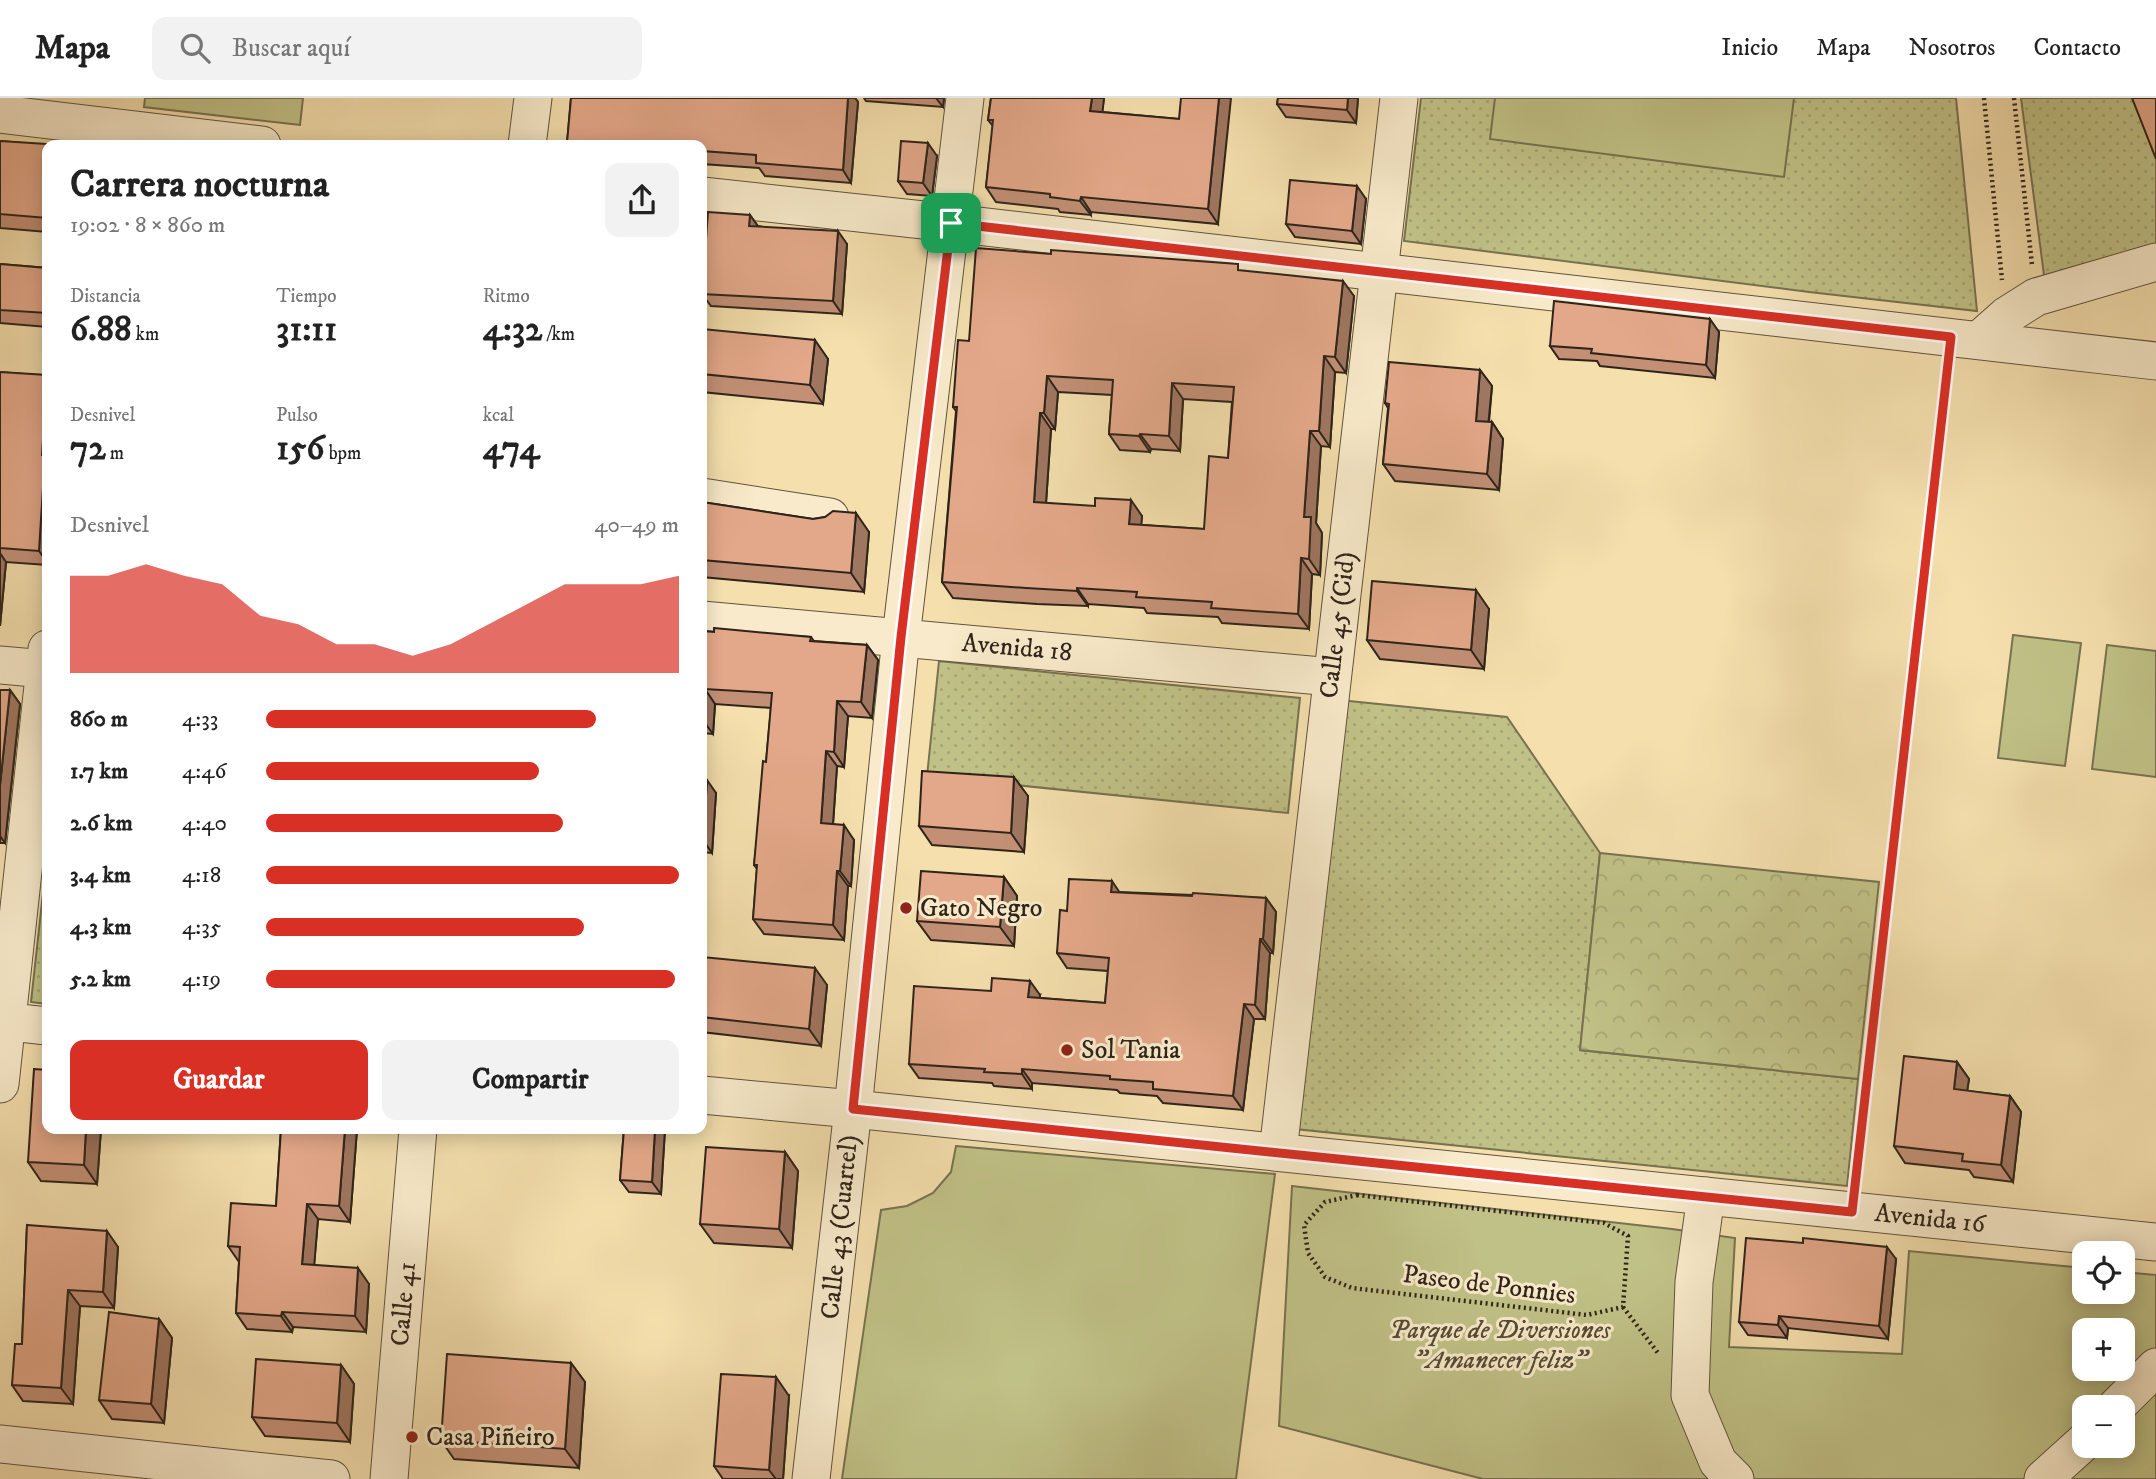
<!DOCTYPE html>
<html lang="es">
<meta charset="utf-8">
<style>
body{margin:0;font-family:"IM FELL DW Pica",serif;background:#f2f2f2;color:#222;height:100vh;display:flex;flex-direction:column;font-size:26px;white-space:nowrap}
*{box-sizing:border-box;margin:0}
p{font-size:23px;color:#767676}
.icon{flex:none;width:38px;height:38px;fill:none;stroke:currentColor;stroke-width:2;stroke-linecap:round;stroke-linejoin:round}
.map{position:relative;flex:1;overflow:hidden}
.details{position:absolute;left:42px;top:42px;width:665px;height:994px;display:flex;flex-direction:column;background:#fff;border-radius:14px;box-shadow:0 4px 18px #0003}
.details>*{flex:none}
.fabs{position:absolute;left:2072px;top:1143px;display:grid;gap:14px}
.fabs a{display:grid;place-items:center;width:63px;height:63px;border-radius:14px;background:#fff;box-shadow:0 4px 18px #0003;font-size:35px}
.pin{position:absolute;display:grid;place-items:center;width:60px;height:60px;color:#fff;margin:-30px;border-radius:14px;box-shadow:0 4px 10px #0006}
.round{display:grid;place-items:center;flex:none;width:74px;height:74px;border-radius:14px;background:#f2f2f2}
.headline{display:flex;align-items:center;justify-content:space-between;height:119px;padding:0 28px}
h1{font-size:38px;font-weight:700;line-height:52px}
.figures{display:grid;grid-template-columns:repeat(3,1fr);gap:10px;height:119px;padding:7px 28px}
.figures div{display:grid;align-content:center}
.figures b{font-size:35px;font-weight:700}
.figures small{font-size:19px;font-weight:400}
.figures p{font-size:19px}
.chart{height:196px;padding:14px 28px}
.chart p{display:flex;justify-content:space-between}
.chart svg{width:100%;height:126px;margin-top:7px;fill:#d93025;opacity:.7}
.button{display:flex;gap:14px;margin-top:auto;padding:14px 28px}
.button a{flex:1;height:80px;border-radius:14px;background:#d93025;color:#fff;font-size:28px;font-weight:700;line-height:80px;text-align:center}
.button a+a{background:#f2f2f2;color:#222}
ul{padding:0 28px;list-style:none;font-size:23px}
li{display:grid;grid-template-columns:112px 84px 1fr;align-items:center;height:52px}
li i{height:18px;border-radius:9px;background:#d93025}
header{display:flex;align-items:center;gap:42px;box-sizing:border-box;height:98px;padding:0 35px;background:#fff;border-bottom:2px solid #e0e0e0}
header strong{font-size:33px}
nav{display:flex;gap:38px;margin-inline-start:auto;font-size:24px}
.search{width:490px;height:63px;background:#f2f2f2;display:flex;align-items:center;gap:18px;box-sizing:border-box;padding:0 24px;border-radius:14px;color:#767676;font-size:26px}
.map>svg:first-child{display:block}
</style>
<header>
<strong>Mapa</strong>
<div class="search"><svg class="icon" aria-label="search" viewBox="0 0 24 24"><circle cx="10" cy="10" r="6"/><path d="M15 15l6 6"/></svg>Buscar aquí</div>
<nav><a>Inicio</a><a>Mapa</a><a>Nosotros</a><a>Contacto</a></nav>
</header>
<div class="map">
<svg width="2156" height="1381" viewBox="0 0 2156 1381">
<defs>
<pattern id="grass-dots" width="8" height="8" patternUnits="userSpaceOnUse" patternTransform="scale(1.75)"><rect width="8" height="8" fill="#c0c186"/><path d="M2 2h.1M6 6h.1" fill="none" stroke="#a5a673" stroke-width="1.8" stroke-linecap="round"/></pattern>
<pattern id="forest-crowns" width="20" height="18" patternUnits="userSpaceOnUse" patternTransform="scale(1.75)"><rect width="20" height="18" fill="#c0c186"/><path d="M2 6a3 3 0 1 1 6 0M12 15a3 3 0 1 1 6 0" fill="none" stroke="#a5a673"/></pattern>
</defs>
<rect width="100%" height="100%" fill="#f4dfad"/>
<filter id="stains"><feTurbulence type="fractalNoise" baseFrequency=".00286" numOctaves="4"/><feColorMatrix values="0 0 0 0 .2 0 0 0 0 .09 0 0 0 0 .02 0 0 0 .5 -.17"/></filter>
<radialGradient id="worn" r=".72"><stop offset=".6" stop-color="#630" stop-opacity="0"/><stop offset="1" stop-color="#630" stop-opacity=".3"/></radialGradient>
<!-- grass -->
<g fill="url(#grass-dots)" stroke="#787250" stroke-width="2">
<polygon points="1421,0 1956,0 1977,213 1809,194 1404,143"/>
<polygon points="2021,0 2134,0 2156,56 2156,149 2045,185"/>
<polygon points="939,563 1300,600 1288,715 927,678"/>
<polygon points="1339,602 1507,619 1600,755 1580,952 1858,981 1847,1088 1295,1031"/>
<polygon points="47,758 47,906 31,904"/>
</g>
<!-- forest -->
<polygon fill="url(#forest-crowns)" stroke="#787250" stroke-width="2" points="1600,755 1879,784 1858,981 1580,952"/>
<!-- park -->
<g fill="#c0c186" stroke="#787250" stroke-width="2" fill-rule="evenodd">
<polygon points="145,0 303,0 300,27 144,9"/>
<polygon points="1495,0 1794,0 1784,79 1490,41"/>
<polygon points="2013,537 2081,545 2065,668 1998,660"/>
<polygon points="2107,547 2156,553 2156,679 2092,671"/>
<polygon points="956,1048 1275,1076 1236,1381 842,1381 881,1112 907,1108 933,1095 951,1074"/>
<path d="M1292,1088L1672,1131L1735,1140L1729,1249L1902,1256L1909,1153L2084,1170V1194H2123V1174L2156,1177V1381H1483L1279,1328ZM2084,1232H2123V1270H2084ZM2084,1309H2123V1348H2084Z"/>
</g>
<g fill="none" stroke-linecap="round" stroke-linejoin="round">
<!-- minor casing -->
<g stroke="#60533f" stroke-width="39">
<g id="minor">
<polyline points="0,16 262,47"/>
<polyline points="527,47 533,0"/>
<polyline points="702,98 951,125 2156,263"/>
<polyline points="1979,242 2006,218 2036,199 2156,164"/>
<polyline points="702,399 830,419"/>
<polyline points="702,522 1332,579"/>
<polyline points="0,567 45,571"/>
<polyline points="0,923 47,928"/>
<polyline points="0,986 47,551"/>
<polyline points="702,997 853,1011 2156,1144"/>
<polyline points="1278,1054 1399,0"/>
<polyline points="1706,1098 1694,1184 1690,1297 1718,1364 1735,1381"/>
<polyline points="2116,1309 2156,1269"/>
<polyline points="0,1346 331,1381"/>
<polyline points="389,1381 418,1031"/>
<polyline points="811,1381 853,1011 901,539 965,0"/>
<polyline points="2043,1381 2084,1344"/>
</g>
</g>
<!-- path -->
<g stroke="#2f241a" stroke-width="4.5" stroke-dasharray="2 3.5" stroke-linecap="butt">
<polyline points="1984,0 2002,182"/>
<polyline points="2014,0 2032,167"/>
<polyline points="1855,1083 1948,271"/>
<polygon points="1357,1097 1604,1125 1628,1138 1623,1209 1587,1217 1352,1190 1325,1179 1308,1155 1304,1127 1325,1104"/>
<polyline points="1623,1209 1658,1255"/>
</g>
<!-- minor -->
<use href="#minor" stroke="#f8eaca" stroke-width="37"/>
</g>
<!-- wall -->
<g fill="#c39076" stroke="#2f241a" stroke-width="2" fill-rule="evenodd">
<polygon points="571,0 855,0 858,4 851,85 765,78 759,70 702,66 702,47 569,47 567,45"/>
<polygon points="864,0 944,0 943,9 866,3"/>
<polygon points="991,0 1104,0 1102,14 1179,21 1218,126 1091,114 1091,117 1060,114 1058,111 996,104 986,89 993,28 988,22"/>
<polygon points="1278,0 1358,0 1356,25 1286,19 1277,6"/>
<polygon points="0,43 47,47 47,134 0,130"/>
<polygon points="937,58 932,98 907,96 898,83"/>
<polygon points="1366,101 1361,146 1295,139 1286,126"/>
<polygon points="750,117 758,128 847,146 842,216 711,208 702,196"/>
<polygon points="0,166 47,170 47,229 0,225"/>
<path d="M1243,173L1354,198L1346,275L1335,274L1330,349L1321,348L1316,425L1322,435L1320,477L1312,476L1309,531L1222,525L1218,519L1147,515L1144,510L1088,506V508L1037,506L953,500L942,484L956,313L953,309L969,243ZM1058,294L1112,297L1109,336L1120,352L1150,354L1151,351L1180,353L1183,301L1232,304L1228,360L1204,431L1141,427L1142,418L1046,405L1051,331H1055Z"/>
<polygon points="702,231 828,261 823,306 702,294"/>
<polygon points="1719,234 1715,280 1600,268 1597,263 1559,261 1550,248"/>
<polygon points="1480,272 1492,288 1489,324 1492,324 1503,341 1499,392 1395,383 1383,366 1388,310 1385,305"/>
<polygon points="0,274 47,278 47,467 6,464 0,528"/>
<polygon points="702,404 813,421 825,419 869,434 864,494 702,479"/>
<polygon points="1489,511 1484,571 1380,561 1367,542"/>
<polygon points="702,533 811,539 814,543 867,547 878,562 872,620 848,618 844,669 837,668 833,726 854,742 851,788 848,788 844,842 764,836 753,821 757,771 754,767 766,664 771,610 715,606 713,636 702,635"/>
<polygon points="0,592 10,592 20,606 5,745 0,745"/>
<polygon points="702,682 716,695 712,755 702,754"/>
<polygon points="1028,698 1024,754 932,747 919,728"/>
<polygon points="1004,779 1017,798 1014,848 931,842 917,823"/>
<polygon points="1119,794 1266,800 1276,814 1273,855 1270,855 1265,921 1254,921 1243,1012 1163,1005 1157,998 1120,995 1117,992 1032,985 1032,991 994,988 992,985 919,980 909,966 1040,897 1039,900 1105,905 1108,873 1067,870 1057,855 1067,813"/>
<polygon points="702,859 827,887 821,948 702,934"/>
<polygon points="1957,964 1969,981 1967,993 2010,998 2021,1014 2013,1084 1974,1079 1969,1072 1905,1065 1894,1048"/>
<polygon points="101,1031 97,1086 41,1083 28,1064"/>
<polygon points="281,1031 357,1031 350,1124 318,1121 314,1167 369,1186 366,1234 293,1229 292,1234 247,1231 236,1215 239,1164 228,1148 276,1108"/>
<polygon points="624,1031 665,1031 661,1096 629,1094 620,1082"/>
<polygon points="785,1054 798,1073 792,1150 714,1145 700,1126"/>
<polygon points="27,1127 118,1149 114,1210 80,1208 73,1306 23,1303 12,1287 22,1246"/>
<polygon points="1896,1161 1888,1241 1788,1230 1787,1240 1748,1237 1739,1224"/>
<polygon points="159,1221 172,1240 164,1325 112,1321 99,1302"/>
<polygon points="571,1265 585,1284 579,1370 454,1361 441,1342"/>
<polygon points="341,1267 354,1286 350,1344 265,1338 252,1319"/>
<polygon points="789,1298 783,1381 723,1381 714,1368"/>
</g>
<!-- shaded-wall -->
<g fill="#9f7660" stroke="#2f241a" stroke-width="2">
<polygon points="848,0 855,0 858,4 851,85 843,72"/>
<polygon points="936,0 944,0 943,9"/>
<polygon points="1092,0 1104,0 1101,27 1090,13"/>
<polygon points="1219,0 1231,0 1218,126 1208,111"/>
<polygon points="1348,0 1358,0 1356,25 1347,12"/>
<polygon points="928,45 937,58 932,98 923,85"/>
<polygon points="1357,88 1366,101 1361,146 1352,133"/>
<polygon points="1081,99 1091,114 1091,117 1080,103"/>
<polygon points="750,117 759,130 749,128"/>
<polygon points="838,133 847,146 842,216 833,203"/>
<polygon points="1343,183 1354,198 1346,275 1335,259"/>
<polygon points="1710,221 1719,234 1715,280 1706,267"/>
<polygon points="815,242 828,261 823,306 810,287"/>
<polygon points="1324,258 1335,274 1330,349 1319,333"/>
<polygon points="1480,272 1492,288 1487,339 1476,323"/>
<polygon points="47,277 47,464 39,453 42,357"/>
<polygon points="1047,278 1058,294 1055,331 1044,315"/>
<polygon points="1172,285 1183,301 1180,353 1169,338"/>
<polygon points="1040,315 1051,331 1045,420 1034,404"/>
<polygon points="1492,324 1503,341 1499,392 1487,376"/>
<polygon points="1310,333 1321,348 1316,425 1322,435 1320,477 1309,461 1304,419"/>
<polygon points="1140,336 1151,351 1150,354 1139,338"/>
<polygon points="1131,402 1142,418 1140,441 1129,426"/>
<polygon points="856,415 869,434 864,494 851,475"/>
<polygon points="0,455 6,464 0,528"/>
<polygon points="1301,460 1312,476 1309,531 1298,516"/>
<polygon points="1077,490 1088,506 1088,508 1077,493"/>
<polygon points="1476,492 1489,511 1484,571 1471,552"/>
<polygon points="867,547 878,562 872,620 861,604"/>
<polygon points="705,591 715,606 713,636 702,621"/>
<polygon points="10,592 20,606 5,745 0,738 0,687"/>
<polygon points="837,603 848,618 844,669 834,654"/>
<polygon points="826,653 837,668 832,740 821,725"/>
<polygon points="1014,679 1028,698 1024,754 1011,735"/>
<polygon points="707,682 716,695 712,755 703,742"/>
<polygon points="844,727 854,742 851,788 840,773"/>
<polygon points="837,773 848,788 844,842 833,827"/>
<polygon points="1004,779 1017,798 1014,848 1000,829"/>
<polygon points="1112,783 1122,798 1111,794"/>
<polygon points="1266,800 1276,814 1273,855 1263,841"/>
<polygon points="1260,841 1270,855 1265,921 1255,907"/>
<polygon points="815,870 827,887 821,948 809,931"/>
<polygon points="1030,883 1040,897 1038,914 1028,899"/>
<polygon points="1244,906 1254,921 1243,1012 1233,998"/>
<polygon points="1957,964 1969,981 1965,1008 1954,991"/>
<polygon points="1022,971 1032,985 1032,991 1022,976"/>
<polygon points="2010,998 2021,1014 2013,1084 2001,1067"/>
<polygon points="86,1031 101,1031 97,1086 84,1067"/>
<polygon points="345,1031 357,1031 350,1124 339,1108"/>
<polygon points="655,1031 665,1031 661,1096 652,1084"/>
<polygon points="785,1054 798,1073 792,1150 779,1131"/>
<polygon points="307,1106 318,1121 313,1182 302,1166"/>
<polygon points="107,1133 118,1149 114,1210 103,1194"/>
<polygon points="1887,1149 1896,1161 1888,1241 1879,1228"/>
<polygon points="358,1170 369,1186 366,1234 355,1218"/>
<polygon points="68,1192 80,1208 73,1306 61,1290"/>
<polygon points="282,1214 293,1229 292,1234 281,1218"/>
<polygon points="1779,1218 1788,1230 1787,1240 1778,1227"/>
<polygon points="159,1221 172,1240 164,1325 151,1306"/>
<polygon points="571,1265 585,1284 579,1370 565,1351"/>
<polygon points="341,1267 354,1286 350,1344 337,1325"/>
<polygon points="776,1279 789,1298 783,1381 776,1381 769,1372"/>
</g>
<!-- building -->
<g fill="#e3a889" stroke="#2f241a" stroke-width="2" fill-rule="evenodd">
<polygon points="571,0 848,0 843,72 756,65 756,57 702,53 702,47 592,47 567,45"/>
<polygon points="991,0 1092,0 1090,13 1179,21 1181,0 1219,0 1208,111 1081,99 1080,103 1050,99 1050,96 986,89 993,22 988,22"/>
<polygon points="1278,0 1348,0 1347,12 1277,6"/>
<polygon points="2132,0 2156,0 2156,61"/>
<polygon points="0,43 62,47 47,47 47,120 0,116"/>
<polygon points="901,43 928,45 923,85 898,83"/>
<polygon points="1290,82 1357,88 1352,133 1286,126"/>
<polygon points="708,114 750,117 749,128 838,133 833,203 702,196"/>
<path d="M976,150L1051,156V152L1238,166V172L1343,183L1335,259L1324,258L1319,333H1310L1304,419H1311L1309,461L1301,460L1298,516L1211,510L1212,504L1136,499L1137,494L1077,490V493L1026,490L942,484L957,309H953L958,242L969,243ZM1047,278L1113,282L1109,336L1139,338L1140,336L1169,338L1172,285L1234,289L1228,360L1209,358L1204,431L1129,426L1131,402L1095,400V408L1034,404L1040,315H1044Z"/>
<polygon points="0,166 47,170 47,215 0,212"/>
<polygon points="1554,203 1710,221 1706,267 1591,255 1592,251 1550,248"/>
<polygon points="702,231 815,242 810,287 702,276"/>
<polygon points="1389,264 1480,272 1476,323 1492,324 1487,376 1383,366 1389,306 1385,305"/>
<polygon points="0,274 47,277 42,357 45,358 39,453 0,450"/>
<polygon points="702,404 813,421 825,419 833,413 856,415 851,475 702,462"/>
<polygon points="1372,483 1476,492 1471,552 1367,542"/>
<polygon points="714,530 811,539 810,543 867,547 861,604 837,603 834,654 826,653 821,725 844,727 840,773 837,773 833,827 753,821 757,767 754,767 763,663 766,664 772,595 705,591 702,621 702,533 714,534"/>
<polygon points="0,592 10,592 0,687"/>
<polygon points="922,673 1014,679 1011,735 919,728"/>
<polygon points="702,682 707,682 703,742 702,742"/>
<polygon points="921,773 1004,779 1000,829 917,823"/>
<polygon points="1069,781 1112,783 1111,794 1192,798 1193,795 1266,800 1263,841 1260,841 1255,907 1244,906 1233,998 1153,991 1153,984 1110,981 1110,978 1022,971 1022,976 984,974 985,971 909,966 914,888 991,893 992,880 1030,883 1028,899 1105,905 1109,860 1057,855 1060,812 1067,813"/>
<polygon points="702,859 815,870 809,931 702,919"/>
<polygon points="1904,958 1957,964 1954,991 2010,998 2001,1067 1962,1063 1963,1056 1894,1048"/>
<polygon points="34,971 47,972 47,1031 86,1031 84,1067 28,1064"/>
<polygon points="281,1031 345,1031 339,1108 307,1106 302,1166 358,1170 355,1218 282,1214 281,1218 236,1215 240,1149 228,1148 231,1105 276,1108"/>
<polygon points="624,1031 655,1031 652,1084 620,1082"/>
<polygon points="706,1049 785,1054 779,1131 700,1126"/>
<polygon points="27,1127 107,1133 103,1194 68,1192 61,1290 12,1287 15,1246 22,1246"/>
<polygon points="1746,1140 1803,1145 1803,1140 1887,1149 1879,1228 1779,1218 1778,1227 1739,1224"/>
<polygon points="109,1214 159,1221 151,1306 99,1302"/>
<polygon points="447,1256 571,1265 565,1351 441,1342"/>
<polygon points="256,1261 341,1267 337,1325 252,1319"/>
<polygon points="721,1276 776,1279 769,1372 714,1368"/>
</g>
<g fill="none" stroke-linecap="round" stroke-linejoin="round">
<!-- route casing -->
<g stroke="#fff" stroke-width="14">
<polygon id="route" points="951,125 1951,239 1852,1114 853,1011 901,539"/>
</g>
<!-- route -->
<use href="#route" stroke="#d93025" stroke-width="9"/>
</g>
<!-- markers -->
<g fill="#8f2418" stroke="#f8eaca" stroke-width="2.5">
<circle cx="906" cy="810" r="7"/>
<circle cx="1067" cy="952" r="7"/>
<circle cx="412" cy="1339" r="7"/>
</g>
<g text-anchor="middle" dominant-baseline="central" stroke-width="6" stroke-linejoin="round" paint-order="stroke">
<!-- street labels -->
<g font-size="26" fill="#2f241a" stroke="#f8eaca">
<text transform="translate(1338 527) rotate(-83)">Calle 45 (Cid)</text>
<text transform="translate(1017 550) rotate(5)">Avenida 18</text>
<text transform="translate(1930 1121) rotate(6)">Avenida 16</text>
<text transform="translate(840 1129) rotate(-84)">Calle 43 (Cuartel)</text>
<text transform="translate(1489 1187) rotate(7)">Paseo de Ponnies</text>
<text transform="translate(404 1206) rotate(-85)">Calle 41</text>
</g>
<!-- poi labels -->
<g font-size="26" fill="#2f241a" stroke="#f8eaca" text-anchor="start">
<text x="920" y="810">Gato Negro</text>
<text x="1081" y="952">Sol Tania</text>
<text x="426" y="1339">Casa Piñeiro</text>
</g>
<!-- park labels -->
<g font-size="26" font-style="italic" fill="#534b35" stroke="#f8eaca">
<text x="1500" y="1232">Parque de Diversiones<tspan x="1500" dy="30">"Amanecer feliz"</tspan></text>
</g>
</g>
<rect width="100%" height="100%" filter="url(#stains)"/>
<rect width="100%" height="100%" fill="url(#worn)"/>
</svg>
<div class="fabs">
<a><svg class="icon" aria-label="locate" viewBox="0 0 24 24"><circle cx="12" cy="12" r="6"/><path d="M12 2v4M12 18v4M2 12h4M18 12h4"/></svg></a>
<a>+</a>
<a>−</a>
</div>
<div class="pin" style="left:951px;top:125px;background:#1e9e55"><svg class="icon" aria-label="arrive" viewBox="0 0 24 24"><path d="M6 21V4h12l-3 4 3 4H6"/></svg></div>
<section class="details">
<div class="headline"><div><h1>Carrera nocturna</h1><p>19:02 · 8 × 860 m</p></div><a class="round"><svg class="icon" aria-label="share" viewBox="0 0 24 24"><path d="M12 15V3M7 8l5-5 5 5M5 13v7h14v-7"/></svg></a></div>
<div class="figures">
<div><p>Distancia</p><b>6.88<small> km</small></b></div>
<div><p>Tiempo</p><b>31:11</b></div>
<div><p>Ritmo</p><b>4:32<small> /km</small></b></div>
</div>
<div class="figures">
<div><p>Desnivel</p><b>72<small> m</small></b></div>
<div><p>Pulso</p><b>156<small> bpm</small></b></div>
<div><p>kcal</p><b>474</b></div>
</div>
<div class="chart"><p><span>Desnivel</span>40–49 m</p>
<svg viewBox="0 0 160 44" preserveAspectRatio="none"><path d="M0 44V10L10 10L20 6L30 10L40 13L50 24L60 27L70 34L80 34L90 38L100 34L110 27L120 20L130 13L140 13L150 13L160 10V44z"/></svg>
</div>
<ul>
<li><b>860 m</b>4:33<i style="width:80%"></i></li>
<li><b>1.7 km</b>4:46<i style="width:66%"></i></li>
<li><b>2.6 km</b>4:40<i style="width:72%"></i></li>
<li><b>3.4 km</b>4:18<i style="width:100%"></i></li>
<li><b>4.3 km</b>4:35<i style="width:77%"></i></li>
<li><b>5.2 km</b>4:19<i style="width:99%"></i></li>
</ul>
<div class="button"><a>Guardar</a><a>Compartir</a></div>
</section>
</div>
